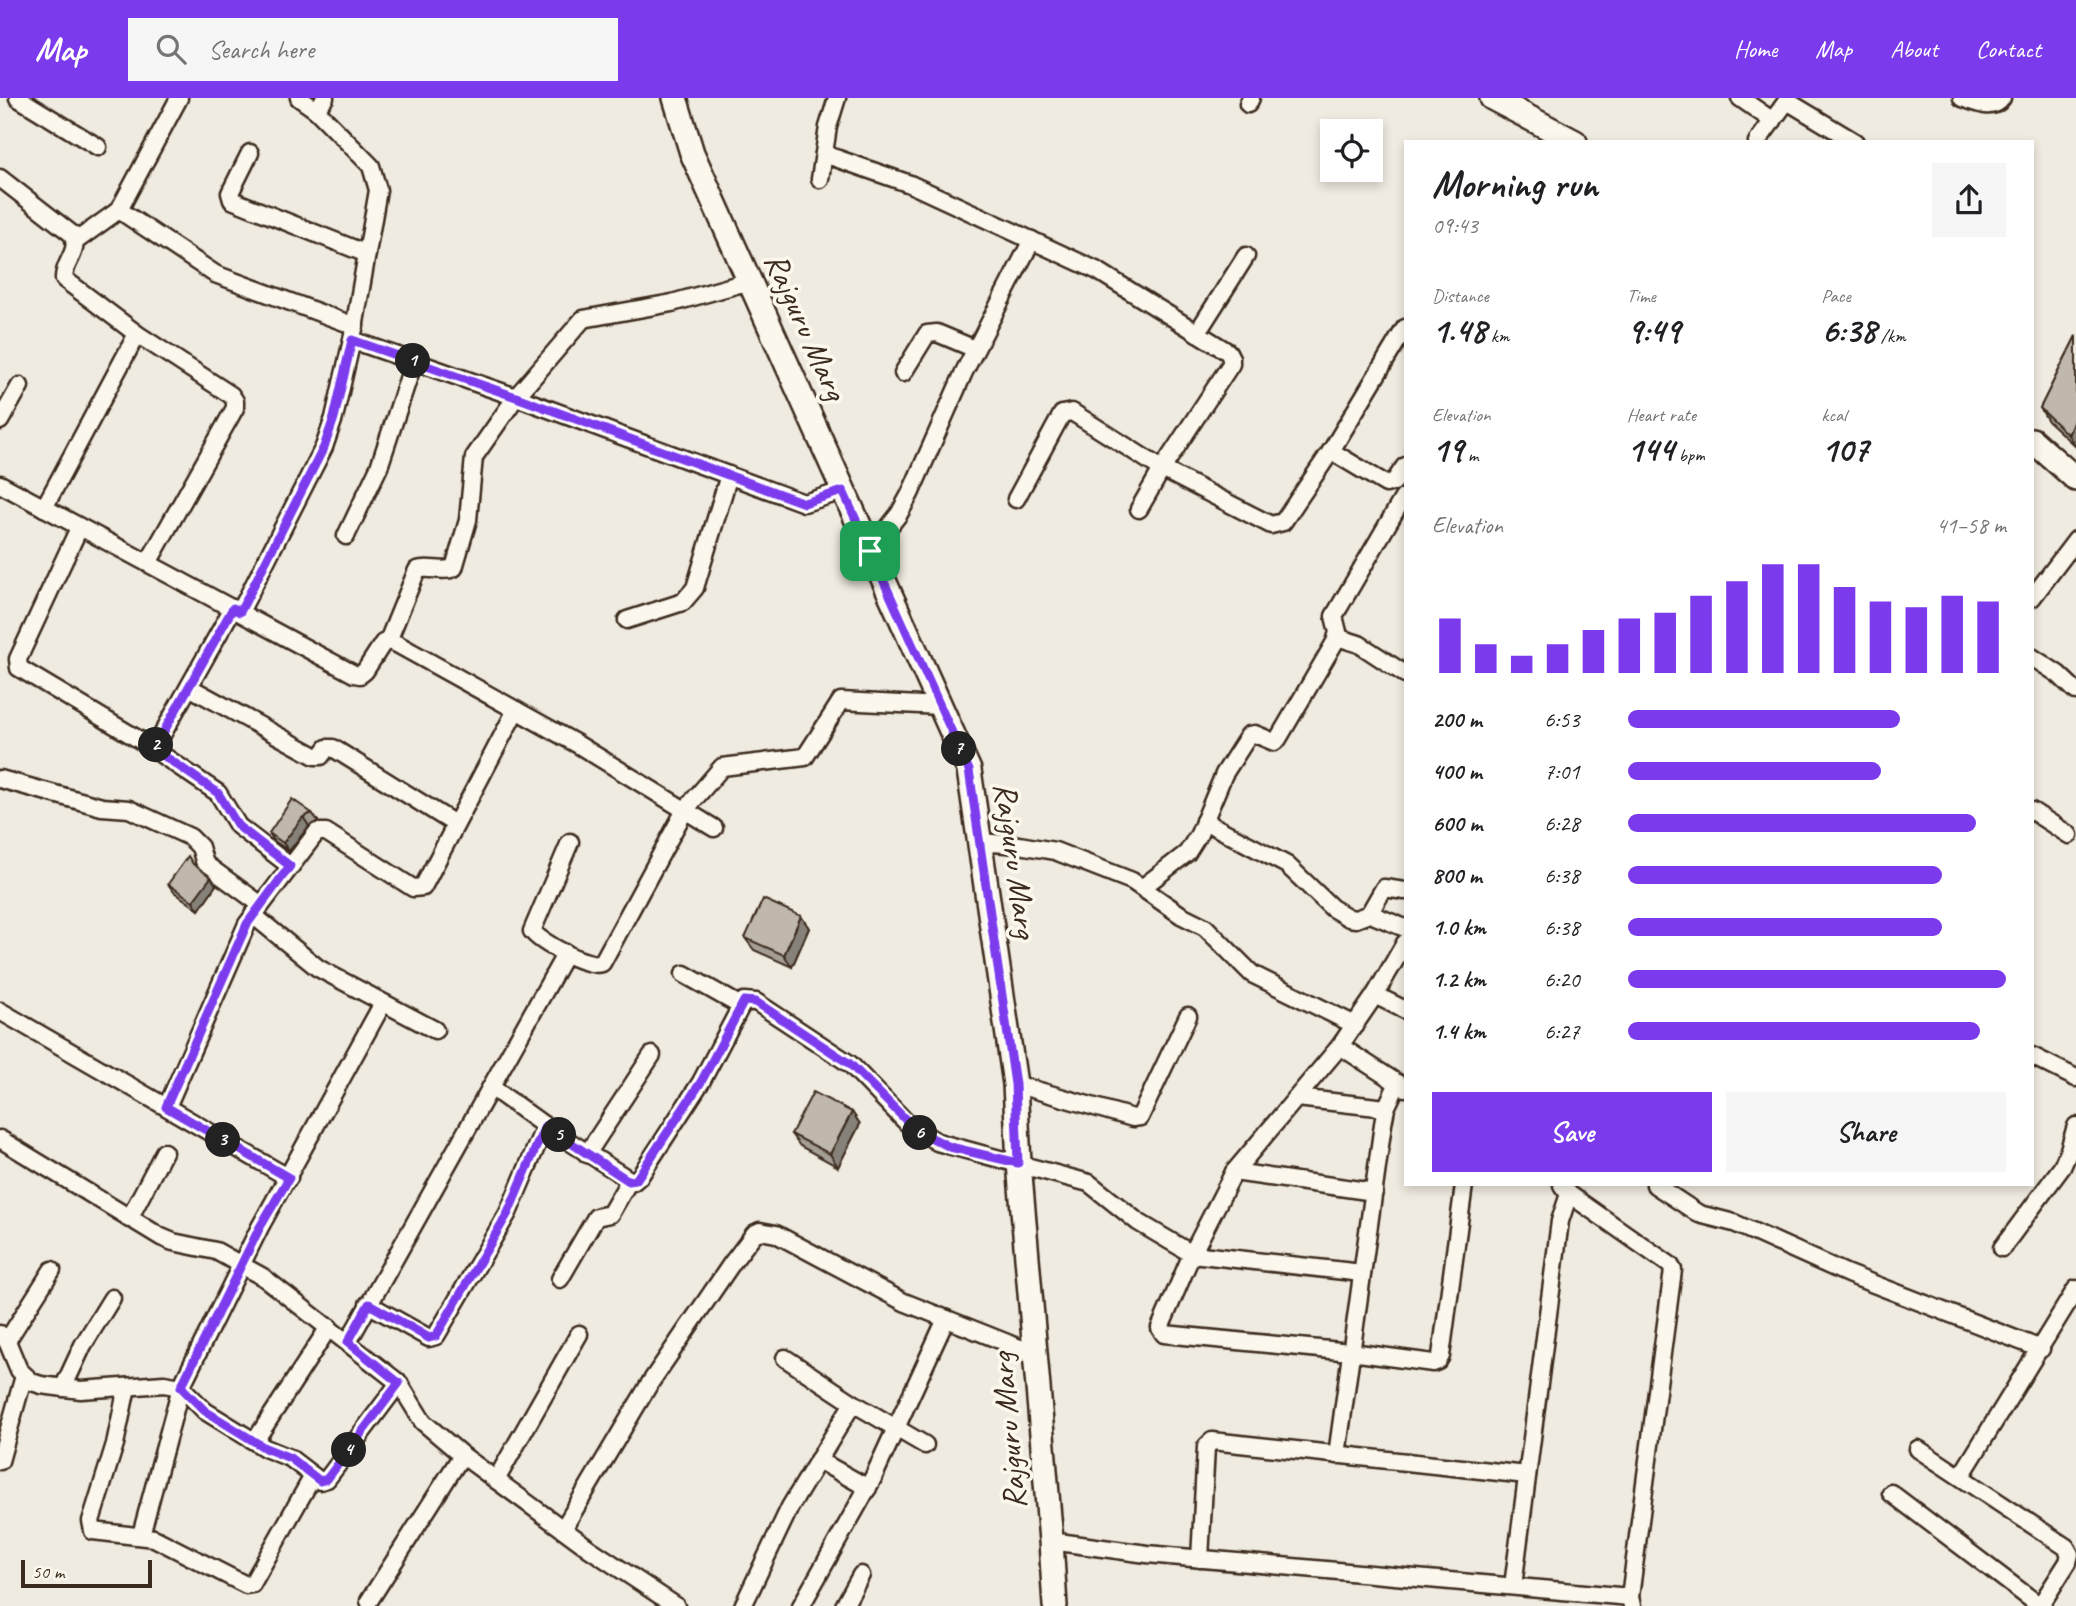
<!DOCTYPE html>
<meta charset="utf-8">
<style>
body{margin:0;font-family:Caveat,sans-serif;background:#f6f6f6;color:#202124;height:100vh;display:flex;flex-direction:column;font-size:26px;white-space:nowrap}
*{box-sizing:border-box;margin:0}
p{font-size:23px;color:#757577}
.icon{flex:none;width:38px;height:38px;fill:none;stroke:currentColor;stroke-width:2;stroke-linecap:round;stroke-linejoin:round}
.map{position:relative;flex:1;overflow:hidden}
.sheet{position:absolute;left:1404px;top:42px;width:630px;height:1046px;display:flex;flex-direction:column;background:#fff;border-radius:0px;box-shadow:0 4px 10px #0003}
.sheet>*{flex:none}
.tools{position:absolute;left:1320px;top:21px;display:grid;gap:14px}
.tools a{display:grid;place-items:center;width:63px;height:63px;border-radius:0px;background:#fff;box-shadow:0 4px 10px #0003;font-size:35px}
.scale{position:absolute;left:21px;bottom:18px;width:131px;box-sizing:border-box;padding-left:7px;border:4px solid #3b2a1e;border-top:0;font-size:19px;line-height:24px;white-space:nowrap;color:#3b2a1e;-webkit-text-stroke:5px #fbf7ec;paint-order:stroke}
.pin{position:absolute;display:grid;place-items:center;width:60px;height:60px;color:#fff;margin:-30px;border-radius:14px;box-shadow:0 4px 10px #0006}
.km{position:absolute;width:35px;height:35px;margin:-18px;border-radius:50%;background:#222;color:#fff;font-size:19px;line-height:35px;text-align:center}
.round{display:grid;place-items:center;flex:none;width:74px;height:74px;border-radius:0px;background:#f6f6f6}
.summary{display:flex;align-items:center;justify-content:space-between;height:119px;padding:0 28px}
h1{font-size:38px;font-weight:700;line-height:52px}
.figures{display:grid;grid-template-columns:repeat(3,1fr);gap:10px;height:119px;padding:7px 28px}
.figures div{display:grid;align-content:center}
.figures b{font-size:35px;font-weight:700}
.figures small{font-size:19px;font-weight:400}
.figures p{font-size:19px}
.chart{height:196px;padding:14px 28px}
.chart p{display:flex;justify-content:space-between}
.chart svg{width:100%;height:126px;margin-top:7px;stroke:#7c3aed;stroke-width:6}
.primary-button{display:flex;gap:14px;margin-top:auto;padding:14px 28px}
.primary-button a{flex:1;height:80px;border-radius:0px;background:#7c3aed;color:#fff;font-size:28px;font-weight:700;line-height:80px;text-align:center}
.primary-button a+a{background:#f6f6f6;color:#202124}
ul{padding:0 28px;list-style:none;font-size:23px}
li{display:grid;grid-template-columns:112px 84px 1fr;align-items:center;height:52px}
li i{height:18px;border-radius:9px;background:#7c3aed}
header{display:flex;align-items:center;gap:42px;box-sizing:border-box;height:98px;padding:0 35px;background:#7c3aed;color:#fff}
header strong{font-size:33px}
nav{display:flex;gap:38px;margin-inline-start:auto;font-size:24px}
.search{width:490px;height:63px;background:#f6f6f6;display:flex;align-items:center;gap:18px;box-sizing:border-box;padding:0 24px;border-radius:0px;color:#757577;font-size:26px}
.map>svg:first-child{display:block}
</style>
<header>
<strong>Map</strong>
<div class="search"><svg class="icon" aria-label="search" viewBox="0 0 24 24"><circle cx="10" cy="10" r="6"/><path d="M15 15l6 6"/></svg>Search here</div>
<nav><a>Home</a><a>Map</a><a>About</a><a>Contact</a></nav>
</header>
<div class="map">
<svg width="2076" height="1508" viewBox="0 0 2076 1508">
<rect width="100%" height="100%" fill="#f0ebe0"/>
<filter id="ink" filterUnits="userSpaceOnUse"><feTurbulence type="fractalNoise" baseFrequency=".0143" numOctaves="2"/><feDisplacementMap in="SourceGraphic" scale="14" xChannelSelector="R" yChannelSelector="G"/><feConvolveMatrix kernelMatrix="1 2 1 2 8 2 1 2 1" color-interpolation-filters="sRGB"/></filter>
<g filter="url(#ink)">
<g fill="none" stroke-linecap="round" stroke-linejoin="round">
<!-- street casing -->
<g stroke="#3b2a1e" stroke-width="21">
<g id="street">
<polyline points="18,0 98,49"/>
<polyline points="299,0 316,12 325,0"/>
<polyline points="1740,0 1773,23"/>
<path d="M1962,0C1975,4 1993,14 2002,0"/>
<polyline points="1787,3 1855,44"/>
<polyline points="1248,6 1251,0"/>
<polyline points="316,12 371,68 378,92 352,242 516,299 804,405 843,393"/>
<polyline points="1757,44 1789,0"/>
<polyline points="250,55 230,95 232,102 367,156"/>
<polyline points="824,56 910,86 1098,173 1228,254 1231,260 1231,266 1162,371 1139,411"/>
<path d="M0,80L72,136C81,154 63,164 64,181L137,236L231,297L235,303V310L148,465"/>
<polyline points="820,81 828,29 837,0"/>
<polyline points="119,112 179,0"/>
<polyline points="76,143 119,112 215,176 355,228"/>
<polyline points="1197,235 1246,158"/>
<polyline points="903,275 927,236 937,235 975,251"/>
<polyline points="0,323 20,288"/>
<polyline points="1331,353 1386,386 1394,384 1405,368"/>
<polyline points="0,386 354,576 360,577 365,573 383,545 388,543 397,546 577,646 714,730"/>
<polyline points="1016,401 1062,316 1072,314 1162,371 1271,427 1283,424 1331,353 1405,230"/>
<polyline points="44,410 137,236"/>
<polyline points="79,430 18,561 19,570 143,644 218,695 238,728 290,768"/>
<polyline points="346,438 379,369 414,263"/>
<polyline points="870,453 899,416 910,396 964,274 1032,142"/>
<polyline points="2032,500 2076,442"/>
<polyline points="240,514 324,349 334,320 352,242"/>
<polyline points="627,522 683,504 695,490 729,377"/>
<polyline points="1337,539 1359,546 1405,576"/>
<path d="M388,543L417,472C429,468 442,475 454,470L468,422L474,359L516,299L583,221L672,205L750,183"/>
<polyline points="2032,559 2058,576 2076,593"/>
<polyline points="189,589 315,658 321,658 327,650 333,650 455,726"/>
<polyline points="154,651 233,510"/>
<polyline points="0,681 102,709 129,711 190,739 200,749 205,766 260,806"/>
<polyline points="2032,713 2069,737"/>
<polyline points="1204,723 1287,767 1332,810 1349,820 1356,821 1369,816 1373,817 1405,830"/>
<path d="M570,744L532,833C541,845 588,870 602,865L685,712L722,669L805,659L841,603L940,608"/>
<polyline points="979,744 1019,747 1055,753 1132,783 1181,817 1205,829 1252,876 1355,927"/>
<polyline points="1143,789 1187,755 1199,736 1224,676 1249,637 1255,636 1274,644 1278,641 1335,544 1338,534 1334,518 1403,400"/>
<polyline points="1369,816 1384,790 1405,793"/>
<polyline points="253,817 318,870 435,932"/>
<polyline points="1405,845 1375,897 1340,948 1234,1074 1192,1156 1160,1230 1164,1236 1351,1254 1433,1265 1438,1263 1441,1258 1464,1087"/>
<polyline points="684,876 741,908"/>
<polyline points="1375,897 1405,912"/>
<polyline points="0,913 289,1080"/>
<polyline points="1340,948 1405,990"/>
<polyline points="2032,958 2076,980"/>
<polyline points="1015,986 1133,1020 1140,1019 1188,918"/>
<polyline points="491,989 545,1028 633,1084 640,1078 701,984 741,908 744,903 756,904 850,966 907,1025 937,1044 1089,1085 1138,1124 1192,1156 1362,1175"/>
<polyline points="1297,1000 1386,1010"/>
<polyline points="167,1009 247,826 317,734 326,734 413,790 423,789 516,612"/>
<polyline points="0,1041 161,1139 173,1144 216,1153 263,1179 399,1285 423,1324 462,1357 590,1451 676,1508"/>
<polyline points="587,1056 652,957"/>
<polyline points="1234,1074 1374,1094"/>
<polyline points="1562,1087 1569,1096 1670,1167 1673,1172 1630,1499 1632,1508"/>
<polyline points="1655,1087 1699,1116 1734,1125 1848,1176 2041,1251"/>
<polyline points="129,1121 164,1054"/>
<polyline points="2002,1150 2062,1069 2068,1055 2076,1028"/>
<polyline points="560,1181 596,1119 610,1116 629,1083"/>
<polyline points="368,1206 429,1240 436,1238 508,1115 545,1028"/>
<polyline points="0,1236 7,1243 19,1272 32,1284 41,1287 81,1292 164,1286 181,1289 205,1313 265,1350 290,1360 320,1383 327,1381 399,1285"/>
<polyline points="7,1243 52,1172"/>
<polyline points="348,1244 566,855"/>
<polyline points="785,1260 853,1305 925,1347"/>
<polyline points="127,1289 115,1346 91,1423 93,1433 154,1440 246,1487 252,1486 313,1378"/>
<polyline points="63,1290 83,1247 112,1200"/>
<polyline points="255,1343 329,1229"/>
<polyline points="1918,1351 2066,1449 2070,1456 2068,1464 2040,1508"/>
<polyline points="1337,1357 1383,1026 1386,1010 1398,985"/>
<polyline points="818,1362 868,1390"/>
<polyline points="0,1363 24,1278"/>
<polyline points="1961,1378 2076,1191"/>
<polyline points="496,1382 579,1236"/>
<polyline points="1891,1395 2040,1508"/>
<polyline points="563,1431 650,1285 732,1165 754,1136 760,1133 776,1136 904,1204 1035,1256"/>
<polyline points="141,1437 181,1289 260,1129 383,905"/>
<polyline points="1051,1443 1147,1456 1630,1499"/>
<polyline points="1200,1461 1206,1349 1212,1343 1527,1377"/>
<polyline points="1513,1488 1560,1123 1569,1096"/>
<polyline points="369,1503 462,1357"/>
<polyline points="743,1508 790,1409 853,1305"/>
<polyline points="801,1508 873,1380 946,1221"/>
<polyline points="844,1508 861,1477"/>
</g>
</g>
<!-- secondary casing -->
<g stroke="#3b2a1e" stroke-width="28">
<g id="secondary">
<polyline points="675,0 692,55 969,672 1015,986 1019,1065 1051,1443 1055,1508"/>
<polyline points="1492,0 1575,44"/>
<polyline points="2032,342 2076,381"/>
</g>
</g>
<!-- street -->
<use href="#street" stroke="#fbf7ec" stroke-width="16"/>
<!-- secondary -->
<use href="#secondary" stroke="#fbf7ec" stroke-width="23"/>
</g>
<!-- wall -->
<g fill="#a59e95" stroke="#3b2a1e" stroke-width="2">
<polygon points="2076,238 2076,349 2048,323 2040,310"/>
<polygon points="312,715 318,723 309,728 289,753 274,743 269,735"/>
<polygon points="195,768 211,779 216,787 199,812 174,794 168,786"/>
<polygon points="801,818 809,830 792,869 754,852 745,840"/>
<polygon points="852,1014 860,1026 838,1069 800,1048 791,1036"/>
</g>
<!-- shaded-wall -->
<g fill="#868179" stroke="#3b2a1e" stroke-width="2">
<polygon points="2076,317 2076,349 2068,337"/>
<polygon points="303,719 309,728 289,753 283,745"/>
<polygon points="211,779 216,787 199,812 193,803"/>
<polygon points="801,818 809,830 792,869 784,857"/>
<polygon points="852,1014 860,1026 838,1069 830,1056"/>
</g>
<!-- building -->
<g fill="#c0b8ad" stroke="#3b2a1e" stroke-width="2">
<polygon points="2076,238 2076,317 2068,337 2040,310"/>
<polygon points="292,701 312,715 303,719 283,745 269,735"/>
<polygon points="188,758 193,766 211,779 193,803 168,786"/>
<polygon points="763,801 801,818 784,857 745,840"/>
<polygon points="813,994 852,1014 830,1056 791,1036"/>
</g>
</g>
<g fill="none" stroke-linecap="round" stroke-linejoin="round" filter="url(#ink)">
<!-- route casing -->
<g stroke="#fff" stroke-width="14">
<polygon id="route" points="352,242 516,299 804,405 843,393 969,672 1015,986 1018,1065 950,1049 916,1032 850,966 756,904 744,903 701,984 636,1082 629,1083 545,1028 508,1115 436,1238 429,1240 369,1206 348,1244 399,1285 327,1381 320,1383 290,1360 265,1350 205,1313 181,1289 260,1129 289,1080 166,1009 247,826 290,768 238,728 218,695 154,651 233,510 240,514 324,349 334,320"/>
</g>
<!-- route -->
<use href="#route" stroke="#7c3aed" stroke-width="9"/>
</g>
<g text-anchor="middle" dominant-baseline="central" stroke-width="7" stroke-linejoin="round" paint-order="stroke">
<!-- street labels -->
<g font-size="33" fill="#3b2a1e" stroke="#fbf7ec">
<text transform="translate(806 228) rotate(66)">Rajguru Marg</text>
<text transform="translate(1016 762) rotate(82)">Rajguru Marg</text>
<text transform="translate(1008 1333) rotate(-95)">Rajguru Marg</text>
</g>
</g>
</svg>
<div class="tools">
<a><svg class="icon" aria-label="locate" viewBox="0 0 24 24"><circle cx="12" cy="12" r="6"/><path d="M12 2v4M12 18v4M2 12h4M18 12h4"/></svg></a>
</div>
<div class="scale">50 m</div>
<div class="pin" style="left:870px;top:453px;background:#1e9e55"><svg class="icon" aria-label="arrive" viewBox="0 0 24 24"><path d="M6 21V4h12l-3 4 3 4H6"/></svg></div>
<b class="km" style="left:413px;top:263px">1</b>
<b class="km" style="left:156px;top:647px">2</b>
<b class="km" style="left:223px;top:1042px">3</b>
<b class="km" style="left:349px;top:1352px">4</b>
<b class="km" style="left:559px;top:1037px">5</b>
<b class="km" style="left:920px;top:1035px">6</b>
<b class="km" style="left:959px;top:651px">7</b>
<section class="sheet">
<div class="summary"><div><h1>Morning run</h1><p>09:43</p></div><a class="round"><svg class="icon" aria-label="share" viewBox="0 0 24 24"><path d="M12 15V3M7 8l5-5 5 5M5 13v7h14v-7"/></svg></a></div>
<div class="figures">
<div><p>Distance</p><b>1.48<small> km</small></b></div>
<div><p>Time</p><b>9:49</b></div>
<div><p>Pace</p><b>6:38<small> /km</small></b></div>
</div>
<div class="figures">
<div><p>Elevation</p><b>19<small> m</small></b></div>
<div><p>Heart rate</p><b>144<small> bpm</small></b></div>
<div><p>kcal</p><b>107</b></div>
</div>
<div class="chart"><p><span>Elevation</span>41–58 m</p>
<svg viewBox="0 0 160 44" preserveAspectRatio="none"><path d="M5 44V25M15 44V34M25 44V38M35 44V34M45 44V29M55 44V25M65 44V23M75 44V17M85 44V12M95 44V6M105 44V6M115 44V14M125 44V19M135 44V21M145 44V17M155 44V19"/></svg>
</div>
<ul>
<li><b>200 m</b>6:53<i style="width:72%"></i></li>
<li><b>400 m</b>7:01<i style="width:67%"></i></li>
<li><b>600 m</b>6:28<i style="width:92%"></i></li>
<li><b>800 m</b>6:38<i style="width:83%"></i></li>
<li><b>1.0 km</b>6:38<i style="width:83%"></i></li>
<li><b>1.2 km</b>6:20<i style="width:100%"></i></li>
<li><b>1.4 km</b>6:27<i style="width:93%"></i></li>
</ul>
<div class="primary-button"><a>Save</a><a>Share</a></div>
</section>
</div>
